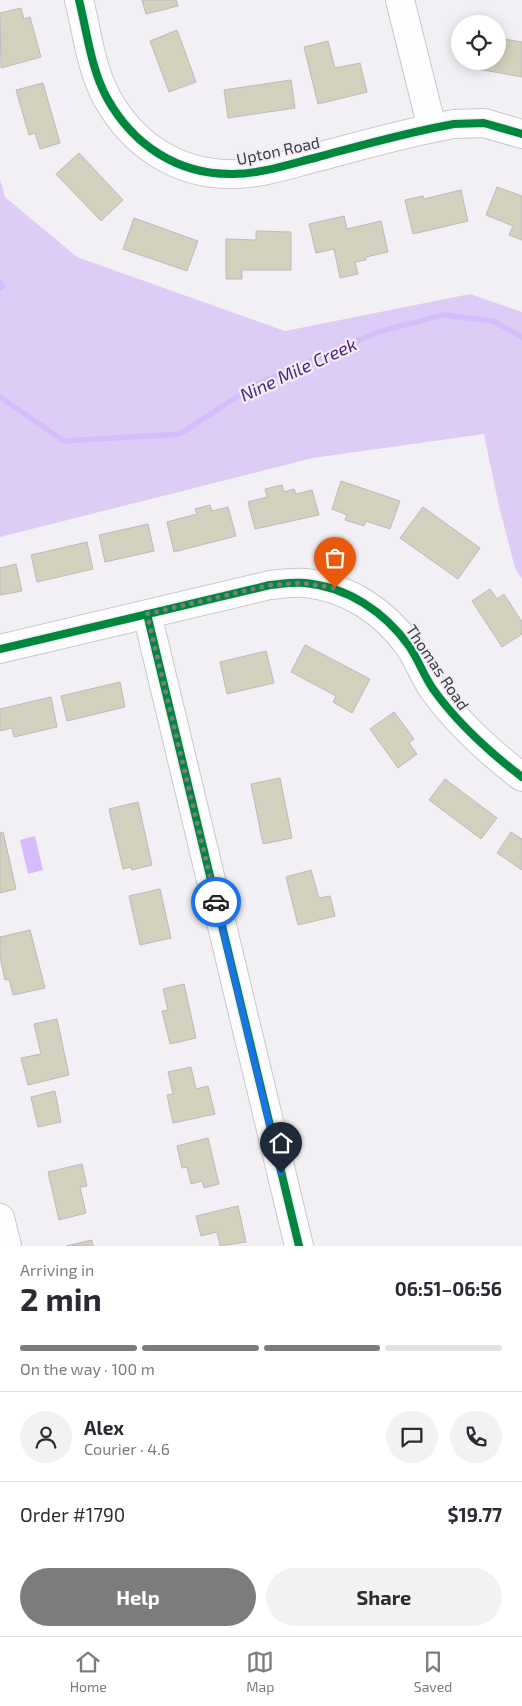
<!DOCTYPE html>
<meta charset="utf-8">
<style>
body{margin:0;font-family:"Exo 2",sans-serif;background:#f2f2f3;color:#2b2b33;height:100vh;display:flex;flex-direction:column;font-size:19px;white-space:nowrap}
*{box-sizing:border-box;margin:0}
p{font-size:16px;color:#7c7c81}
.icon{flex:none;width:28px;height:28px;fill:none;stroke:currentColor;stroke-width:2;stroke-linecap:round;stroke-linejoin:round}
.map{position:relative;height:1246px;overflow:hidden}
.side{display:flex;flex-direction:column;background:#fff;flex:1}
.side>*{flex:none}
.controls{position:absolute;left:451px;top:15px;display:grid;gap:10px}
.controls a{display:grid;place-items:center;width:55px;height:55px;border-radius:50%;background:#fff;box-shadow:0 2px 12px #0003;font-size:25px}
.pin{position:absolute;display:grid;place-items:center;width:42px;height:42px;color:#fff;margin:-51px -21px;border-radius:50% 50% 50% 0;rotate:-45deg;box-shadow:0 0 5px #0007}
.pin .icon{rotate:45deg}
.courier{position:absolute;display:grid;place-items:center;width:50px;height:50px;margin:-25px;border:4px solid #1a73e8;border-radius:50%;background:#fff;color:#222;box-shadow:0 1px 6px #0007}
.headline em{font-style:normal;font-weight:700}
.headline div{display:flex;flex-direction:column-reverse}
.headline{display:flex;align-items:center;justify-content:space-between;height:85px;padding:0 20px}
h1{font-size:32px;font-weight:700;line-height:38px}
.bar{display:grid;grid-template-columns:repeat(4,1fr);gap:8px 5px;align-content:center;height:60px;padding:0 20px}
.bar i{height:6px;border-radius:4px;background:#e1e1e2}
.bar .selected{background:#7c7b7e}
.bar p{grid-column:span 4}
.line{display:flex;align-items:center;gap:12px;padding:0 20px;border-top:1px solid #e1e1e2}
.line div{flex:1}
.round{display:grid;place-items:center;flex:none;width:52px;height:52px;border-radius:26px;background:#f2f2f3}
.button{display:flex;gap:10px;margin-top:auto;padding:10px 20px}
.button a{flex:1;height:58px;border-radius:30px;background:#7c7b7e;color:#fff;font-size:20px;font-weight:700;line-height:58px;text-align:center}
.button a+a{background:#f2f2f3;color:#2b2b33}
.dock{display:flex;justify-content:space-around;align-items:center;height:70px;border-top:1px solid #e1e1e2;background:#fff;font-size:14px;color:#7c7c81}
.dock a{display:grid;justify-items:center;gap:2px}
.dock .selected{color:#7c7b7e}
.map>svg:first-child{display:block}
.forest{fill:#ddcdf6}
.water{fill:#d5bdfb}
.lines{fill:none;stroke-linecap:round;stroke-linejoin:round}
.stream{stroke:#d5bdfb;stroke-width:5.5}
.building{fill:#d3d0be;stroke:#bbbaba}
.minor-casing{stroke:#c9c7ca;stroke-width:30}
.minor{stroke:#fdfdfd;stroke-width:28}
.cycleway-casing{stroke:#f1eff5;stroke-width:11}
.cycleway{stroke:#00873e;stroke-width:8}
.done{stroke:#7c7b7e;stroke-width:5;stroke-dasharray:0 9}
.route{stroke:#1a73e8;stroke-width:6}
.labels{text-anchor:middle;dominant-baseline:central;stroke-width:4.5;stroke-linejoin:round;paint-order:stroke}
.street-label{font-size:16px;fill:#3d3c3f;stroke:#f1eff5}
.water-label{font-size:18px;font-style:italic;fill:#501f82;stroke:#f1eff5}
</style>
<div class="map">
<svg width="522" height="1246" viewBox="0 0 522 1246">
<rect width="100%" height="100%" fill="#f2f0f4"/>
<path class="forest" d="M0,179L5,197L77,257L285,331L470,294L522,312V579L515,568L498,502L484,434L313,458L0,537Z"/>
<path class="water" d="M35,836L43,870L28,874L20,840Z"/>
<g class="lines">
<path class="stream" d="M0,282L2,286L0,288
M0,397L64,441L180,434L255,385L378,332L443,315L493,321L522,337"/>
</g>
<path class="building" d="M142,0H176L178,6L146,14Z
M21,8L24,19L30,17L41,57L1,68L0,13Z
M177,30L196,82L169,92L150,41Z
M498,38L522,42V77L478,69L479,61H498Z
M328,41L335,68L360,63L367,92L318,104L304,47Z
M291,80L295,108L228,118L224,90Z
M43,83L60,143L40,149L35,133L29,135L16,90Z
M79,153L123,200L101,221L56,174Z
M497,187L522,196V240L509,235L513,226L486,215Z
M461,190L468,221L413,234L405,200L423,196L424,199Z
M344,216L347,229L381,221L388,252L366,257V260L355,262L358,274L340,278L334,249L316,253L309,224Z
M134,218L198,241L187,271L123,249Z
M256,231L291,232V270H242V279H226V239L256,240Z
M341,481L400,501L390,529L366,521L364,526L345,520L347,515L332,509Z
M282,485L284,492L294,489L296,494L312,490L319,515L255,529L248,502L267,497L265,489Z
M210,505L212,511L228,507L236,536L174,552L167,522L197,514L195,509Z
M423,507L480,548L458,579L400,538Z
M148,524L154,551L105,562L99,535Z
M87,542L93,569L37,582L31,555Z
M16,564L22,591L0,595V568Z
M490,589L497,599L504,594L522,622V634L502,647L472,601Z
M305,645L370,679L352,713L333,702L336,696L291,672Z
M266,651L274,683L227,694L220,662Z
M120,682L125,707L67,721L61,696Z
M51,697L57,727L14,737L12,728L0,731V709Z
M394,712L414,739L409,743L417,754L398,768L370,729Z
M280,778L292,838L263,844L251,784Z
M445,779L497,818L481,839L429,800Z
M138,802L152,865L132,870L131,867L123,869L109,809Z
M3,832L16,889L0,893V833Z
M511,832L522,839V870L497,853Z
M311,870L319,898L330,896L335,916L298,925L286,877Z
M160,889L171,938L140,945L129,896Z
M30,930L45,988L13,995L9,979L5,980L0,957V937Z
M184,984L196,1038L170,1044L162,1011L168,1010L163,989Z
M57,1019L69,1075L28,1085L21,1058L41,1054L34,1024Z
M191,1067L196,1089L208,1086L215,1114L173,1123L167,1095L173,1094L168,1072Z
M55,1091L61,1122L38,1127L31,1097Z
M208,1138L219,1184L204,1188L202,1181L191,1184L187,1167L182,1168L177,1146Z
M82,1164L87,1186L80,1187L86,1213L59,1220L48,1172Z
M238,1206L246,1242L220,1246L217,1232L201,1236L196,1216Z
M92,1240L93,1246H66Z"/>
<g class="lines">
<defs>
<path id="minor" d="M79,0C87,32 91,69 107,98C133,145 178,175 233,174C261,174 290,164 318,157C363,145 408,132 454,124L484,123L522,134
M400,0L432,128
M147,614L299,1246
M0,649L270,585C281,584 294,582 305,583C347,587 384,611 409,646C418,659 424,676 433,689C458,724 488,751 522,777
M0,1218L7,1246"/>
</defs>
<use href="#minor" class="minor-casing"/>
<use href="#minor" class="minor"/>
<defs>
<path id="cycleway" d="M79,0C87,32 91,69 107,98C133,145 178,175 233,174C261,174 290,164 318,157C363,145 408,132 454,124L484,123L522,134
M147,614L299,1246
M0,649L270,585C281,584 294,582 305,583C347,587 384,611 409,646C418,659 424,676 433,689C458,724 488,751 522,777"/>
</defs>
<use href="#cycleway" class="cycleway-casing"/>
<use href="#cycleway" class="cycleway"/>
</g>
<g class="lines">
<path class="done" d="M216,902L147,614L270,585L303,583L335,588"/>
<path class="route" d="M216,902L281,1173"/>
</g>
<g class="labels">
<g class="street-label">
<text transform="translate(278 150) rotate(-12)">Upton Road</text>
<text transform="translate(438 667) rotate(56)">Thomas Road</text>
</g>
<g class="water-label">
<text transform="translate(298 369) rotate(-25)">Nine Mile Creek</text>
</g>
</g>
</svg>
<div class="controls">
<a><svg class="icon" aria-label="locate" viewBox="0 0 24 24"><circle cx="12" cy="12" r="6"/><path d="M12 2v4M12 18v4M2 12h4M18 12h4"/></svg></a>
</div>
<div class="pin" style="left:335px;top:588px;background:#ea580c"><svg class="icon" aria-label="bag" viewBox="0 0 24 24"><path d="M5 8h14l-1 12H6zM9 8a3 3 0 0 1 6 0"/></svg></div>
<div class="pin" style="left:281px;top:1173px;background:#1f2937"><svg class="icon" aria-label="home" viewBox="0 0 24 24"><path d="M3 11l9-7 9 7M6 9v11h12V9"/></svg></div>
<div class="courier" style="left:216px;top:902px"><svg class="icon" aria-label="car" viewBox="0 0 24 24"><path d="M5 17H2v-5l4-1 3-4h7l3 4 3 1v5h-3M9 17h6M6 11h13"/><circle cx="7" cy="17" r="2"/><circle cx="17" cy="17" r="2"/></svg></div>
</div>
<section class="side">
<div class="headline"><div><h1>2 min</h1><p>Arriving in</p></div><em>06:51–06:56</em></div>
<div class="bar"><i class="selected"></i><i class="selected"></i><i class="selected"></i><i></i><p>On the way · 100 m</p></div>
<div class="line" style="height:90px"><a class="round"><svg class="icon" aria-label="person" viewBox="0 0 24 24"><circle cx="12" cy="8" r="4"/><path d="M4 21q1-7 8-7t8 7"/></svg></a><div><b>Alex</b><p>Courier · 4.6</p></div><a class="round"><svg class="icon" aria-label="chat" viewBox="0 0 24 24"><path d="M4 5h16v11H9l-5 4z"/></svg></a><a class="round"><svg class="icon" aria-label="phone" viewBox="0 0 24 24"><path d="M5 4h4l2 5-3 2q2 4 5 5l2-3 5 2v4C11 20 4 13 5 4z"/></svg></a></div>
<div class="line" style="height:65px"><div>Order #1790</div><b>$19.77</b></div>
<div class="button"><a>Help</a><a>Share</a></div>
</section>
<nav class="dock">
<a class="selected"><svg class="icon" aria-label="home" viewBox="0 0 24 24"><path d="M3 11l9-7 9 7M6 9v11h12V9"/></svg>Home</a>
<a><svg class="icon" aria-label="map" viewBox="0 0 24 24"><path d="M3 6l6-2 6 2 6-2v14l-6 2-6-2-6 2zM9 4v14M15 6v14"/></svg>Map</a>
<a><svg class="icon" aria-label="saved" viewBox="0 0 24 24"><path d="M7 4h10v16l-5-4-5 4z"/></svg>Saved</a>
</nav>
